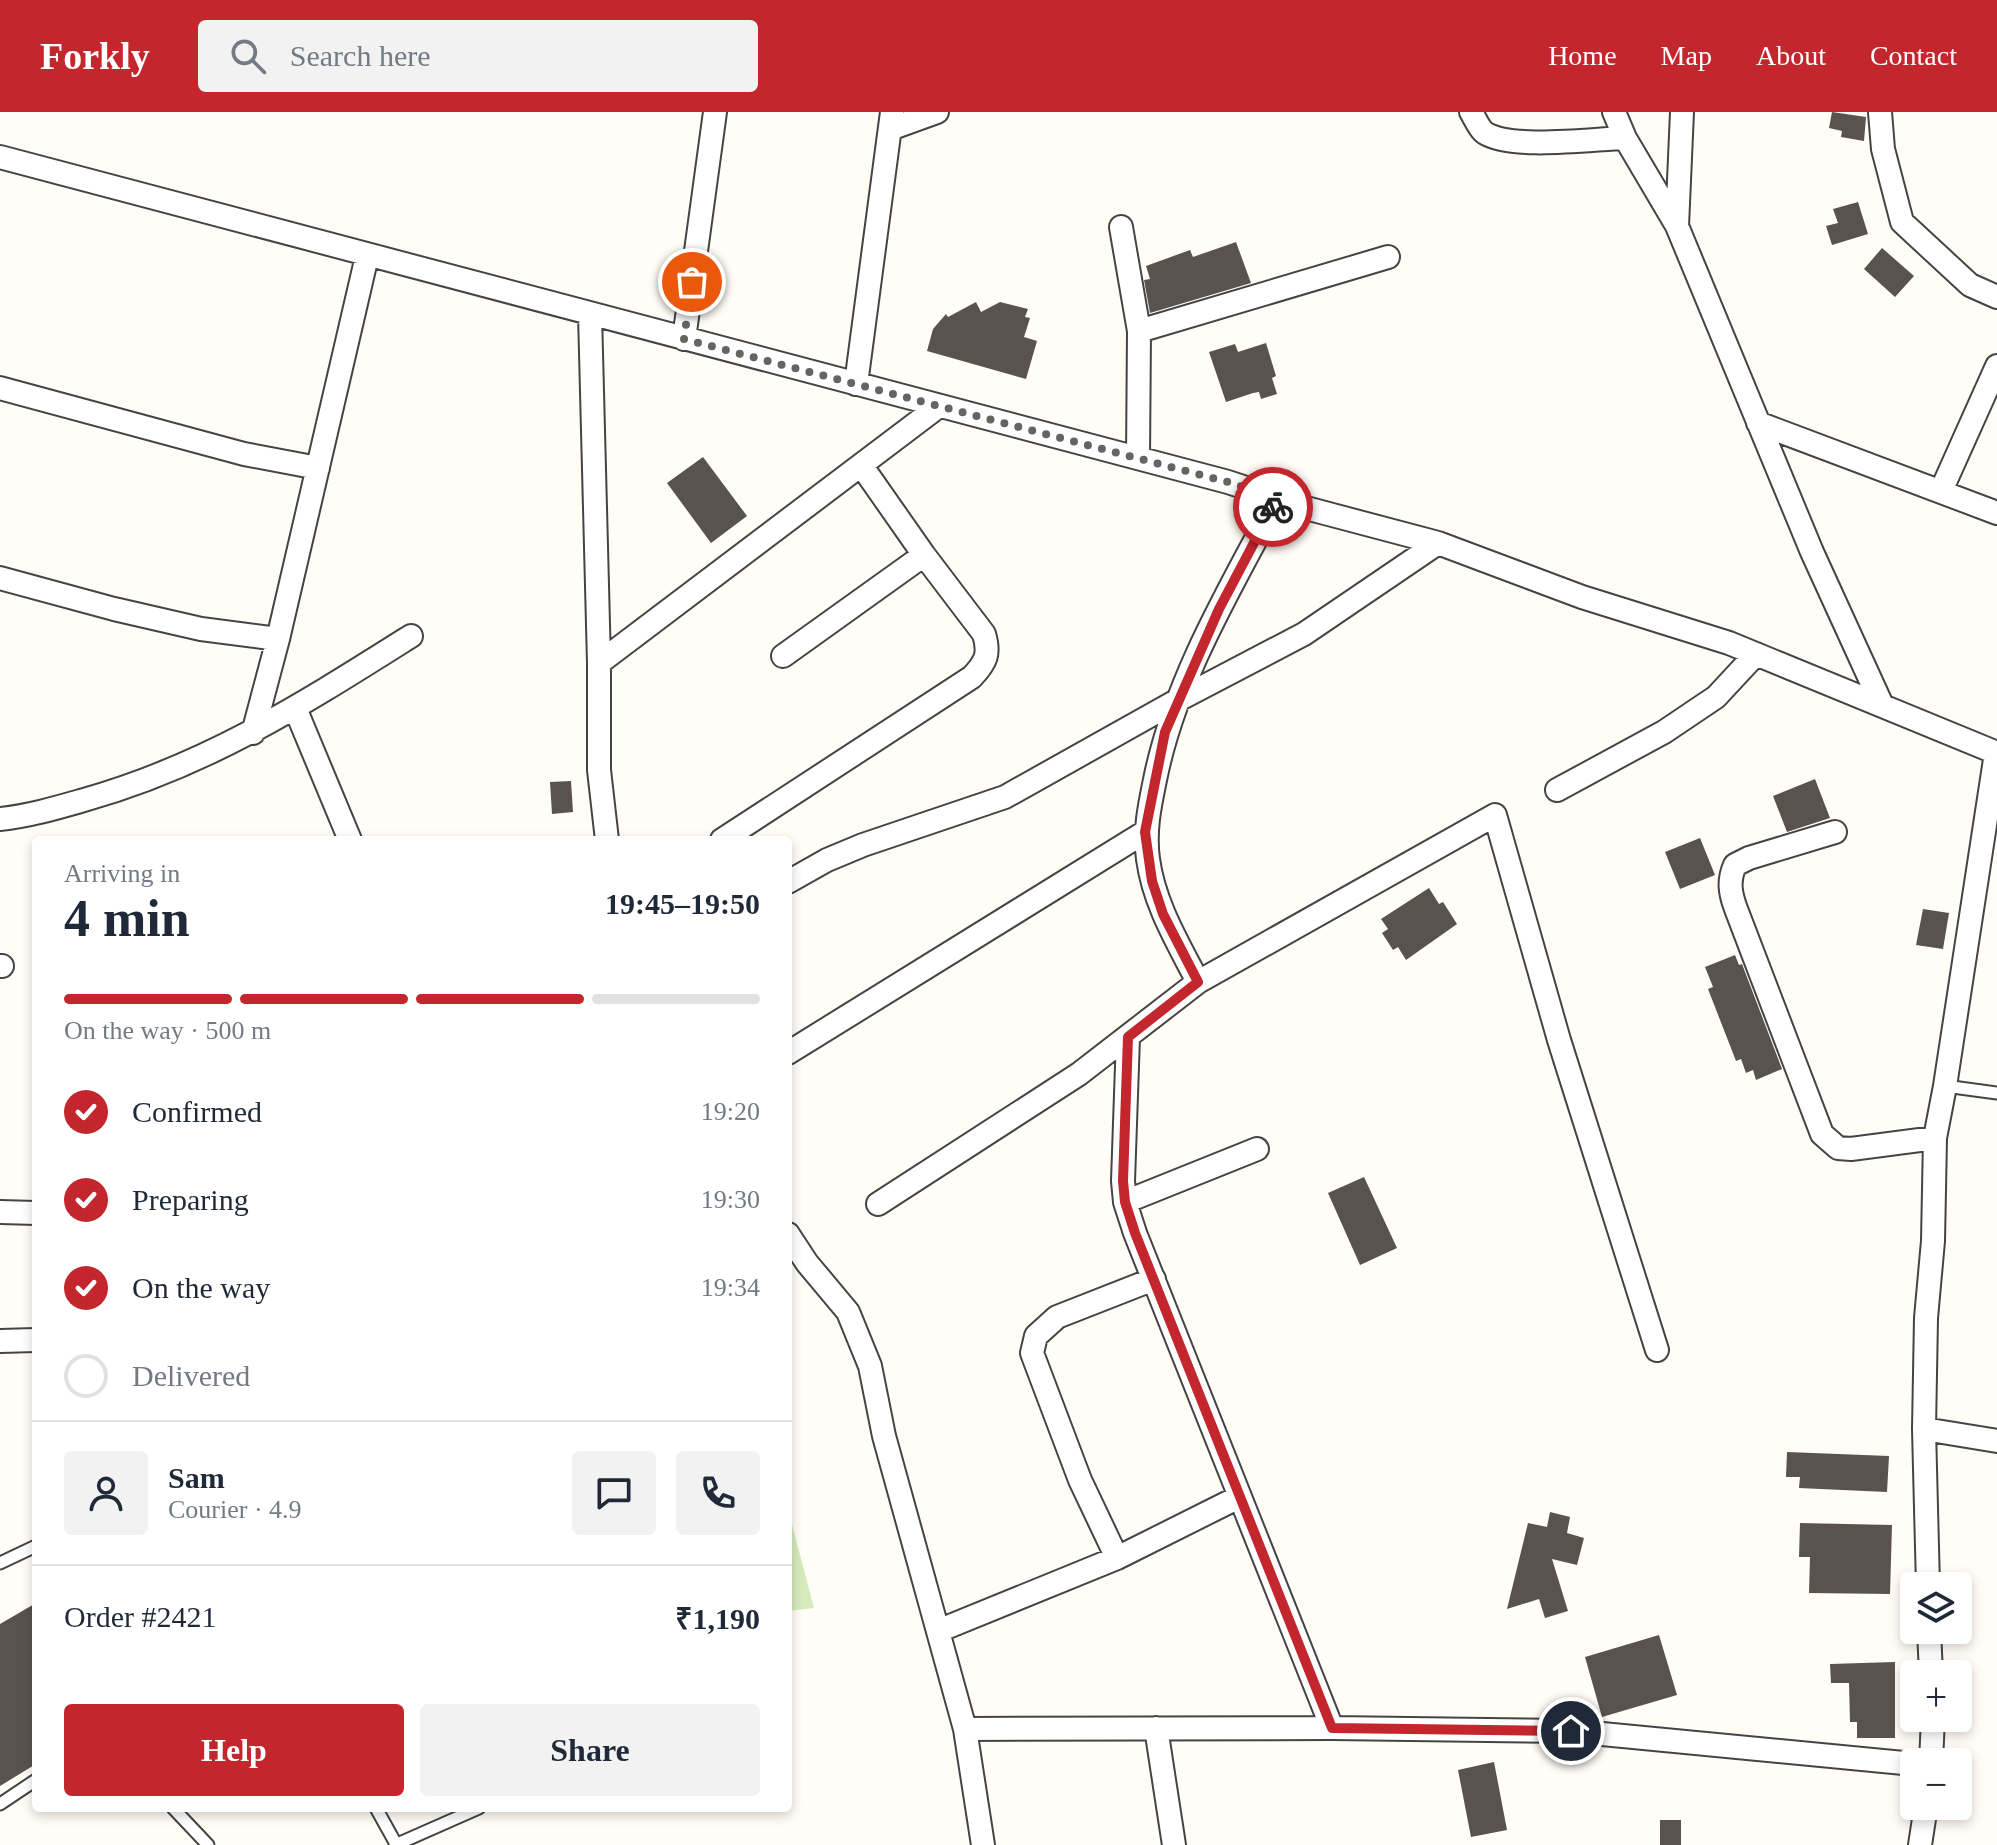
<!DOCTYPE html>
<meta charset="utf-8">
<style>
body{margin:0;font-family:Georgia,serif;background:#f2f2f3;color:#1f2937;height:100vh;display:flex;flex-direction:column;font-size:30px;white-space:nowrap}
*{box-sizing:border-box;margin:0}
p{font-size:26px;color:#747a83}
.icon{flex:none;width:44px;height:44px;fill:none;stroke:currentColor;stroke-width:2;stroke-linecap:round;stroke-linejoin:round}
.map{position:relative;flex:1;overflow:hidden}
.sheet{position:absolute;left:32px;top:724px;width:760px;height:976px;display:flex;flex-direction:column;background:#fff;border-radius:8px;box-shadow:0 4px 12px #0003}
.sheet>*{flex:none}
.tools{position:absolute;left:1900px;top:1460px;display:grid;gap:16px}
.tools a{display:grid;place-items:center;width:72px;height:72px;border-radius:8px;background:#fff;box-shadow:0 4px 12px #0003;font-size:40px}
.pin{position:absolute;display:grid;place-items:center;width:68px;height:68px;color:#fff;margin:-34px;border:4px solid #fff;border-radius:50%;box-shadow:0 2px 8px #0007}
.courier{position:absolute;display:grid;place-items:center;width:80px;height:80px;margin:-40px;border:6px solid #c4262e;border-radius:50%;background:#fff;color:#222;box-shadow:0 2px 10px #0007}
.head em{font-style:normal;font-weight:600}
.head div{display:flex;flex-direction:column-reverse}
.head{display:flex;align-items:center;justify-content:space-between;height:136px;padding:0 32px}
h1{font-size:52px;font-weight:600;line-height:60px}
.bar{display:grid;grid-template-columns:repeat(4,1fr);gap:12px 8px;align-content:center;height:96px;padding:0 32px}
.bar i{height:10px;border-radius:6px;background:#e0e1e3}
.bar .selected{background:#c4262e}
.bar p{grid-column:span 4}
.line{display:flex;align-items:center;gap:20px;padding:0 32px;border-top:2px solid #e0e1e3}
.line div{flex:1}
.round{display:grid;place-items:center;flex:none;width:84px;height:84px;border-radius:8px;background:#f2f2f3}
ol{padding:0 32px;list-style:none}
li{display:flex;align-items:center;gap:24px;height:88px}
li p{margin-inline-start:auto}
li .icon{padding:8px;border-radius:50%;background:#c4262e;color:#fff;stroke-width:4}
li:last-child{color:#747a83}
li i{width:44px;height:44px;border:4px solid #e0e1e3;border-radius:50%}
.primary-button{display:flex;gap:16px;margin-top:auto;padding:16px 32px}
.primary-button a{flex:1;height:92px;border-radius:8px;background:#c4262e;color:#fff;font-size:32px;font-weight:600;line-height:92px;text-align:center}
.primary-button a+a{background:#f2f2f3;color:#1f2937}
header{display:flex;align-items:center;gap:48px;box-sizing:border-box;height:112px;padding:0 40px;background:#c4262e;color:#fff}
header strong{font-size:38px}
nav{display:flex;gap:44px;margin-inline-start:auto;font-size:28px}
.search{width:560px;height:72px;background:#f2f2f3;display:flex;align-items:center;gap:20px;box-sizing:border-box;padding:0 28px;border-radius:8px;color:#747a83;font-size:30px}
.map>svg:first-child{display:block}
.green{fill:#d5ebbd}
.building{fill:#5a524d}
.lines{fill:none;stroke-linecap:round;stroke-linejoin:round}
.service-casing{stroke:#444;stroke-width:15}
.minor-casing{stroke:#444;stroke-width:26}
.service{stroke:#fff;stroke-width:11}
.minor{stroke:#fff;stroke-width:22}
.done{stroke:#646461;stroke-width:8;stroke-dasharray:0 14.4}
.route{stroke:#c4262e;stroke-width:10}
</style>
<header>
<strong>Forkly</strong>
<div class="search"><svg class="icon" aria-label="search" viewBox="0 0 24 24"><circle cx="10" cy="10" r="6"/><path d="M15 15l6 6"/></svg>Search here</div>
<nav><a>Home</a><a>Map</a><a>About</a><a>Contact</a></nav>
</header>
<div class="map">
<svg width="1997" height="1733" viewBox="0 0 1997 1733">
<rect width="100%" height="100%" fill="#fffdf5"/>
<path class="green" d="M788,1397L814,1496L788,1499Z"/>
<path class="building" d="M1832,0L1866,5L1864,29L1841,25L1842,19L1829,16Z
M1858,90L1868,122L1832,133L1826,114L1838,111L1833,97Z
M1236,130L1251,171L1150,201L1144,168L1150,167L1146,154L1190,138L1193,145Z
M1882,136L1914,164L1895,185L1864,157Z
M976,190L981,200L1000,190L1028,197L1025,205L1030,206L1024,225L1037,229L1026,267L927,239L933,217L946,202L948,205Z
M1266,231L1276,264L1272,266L1277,282L1261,287L1259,280L1253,281L1226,290L1209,240L1235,232L1238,240Z
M703,345L747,404L711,431L667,371Z
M1815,667L1830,706L1787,720L1773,684Z
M571,669L573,700L552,702L550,670Z
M1700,726L1715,763L1680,777L1665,740Z
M1429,776L1439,792L1443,790L1457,812L1406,848L1398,835L1393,838L1382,821L1388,817L1381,807Z
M1923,797L1949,801L1943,837L1916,833Z
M1735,843L1739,853L1742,852L1782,957L1756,968L1753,958L1746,961L1741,947L1736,949L1708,877L1713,875L1705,855Z
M1364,1065L1397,1136L1360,1153L1328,1081Z
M1787,1340L1889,1344L1887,1380L1799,1376L1800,1365H1786Z
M1550,1400L1570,1405L1567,1421L1584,1426L1577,1453L1552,1447L1568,1499L1545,1506L1539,1487L1507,1497L1528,1411L1547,1415Z
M1800,1411L1892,1413L1890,1482L1809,1481L1810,1445H1799Z
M36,1491V1652L0,1674V1512Z
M1659,1523L1677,1583L1602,1605L1585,1545Z
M1895,1550V1626H1857V1610H1850L1849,1571H1831L1830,1552Z
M1494,1650L1507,1718L1471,1725L1458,1658Z
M1660,1708H1681V1733H1660Z"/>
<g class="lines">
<defs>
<path id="service" d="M1945,974L1997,981
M0,1451L36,1434
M0,1692L36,1668
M173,1696L208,1733
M376,1696L396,1732
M395,1733L479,1696"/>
<path id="minor" d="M1471,0C1475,6 1479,17 1485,21C1512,38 1592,27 1625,26
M1614,0L1625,26L1677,114L1812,440L1881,591
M1880,0L1883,37L1902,110L1970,173L1997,185
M890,17L937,0
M0,45L1228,370L1306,396L1438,431L1582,485L1729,531L1997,641
M1677,114L1682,0
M1121,115L1139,219L1138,346
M590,202L599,551
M1139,219L1388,145
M684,227L715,0
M856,272L892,0
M0,276L244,342L318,356
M1758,311L1997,401
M1941,379L1997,254
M0,466L114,497L201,517L278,527
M783,544L924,443
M295,596L350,728
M253,621L278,527L367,144
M1557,678L1664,620L1716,585L1756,542
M0,707C29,704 56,696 84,688C208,653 303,592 411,524
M1835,720L1749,746L1735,753C1728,769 1730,781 1736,797L1822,1022L1838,1036L1851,1037L1935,1026
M607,728L599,658V551L939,294
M722,728L972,565C986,550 990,542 984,522L924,443L861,353
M788,770L827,748L863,733L1005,685L1178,588L1304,522L1438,431
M0,854H2
M1198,870C1178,831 1154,792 1148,747C1144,718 1150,692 1156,663C1177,564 1231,475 1278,386
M1128,925L1123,1069L1125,1090L1135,1121L1332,1616
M788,941L1145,720
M1125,1090L1257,1037
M878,1092L1079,962L1198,870L1495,703L1559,928L1657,1238
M0,1100L36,1101
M788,1122L807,1151L848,1200L870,1254L884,1324L965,1617L983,1733
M0,1229L36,1228
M1924,1317L1997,1329
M1117,1446L1080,1368L1032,1241L1036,1224L1057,1205L1154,1167
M1928,1474L1924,1317L1926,1206L1933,1129L1935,1026L1945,974L1996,641
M1929,1518L1931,1562
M938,1519L1117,1446L1239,1385
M1156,1616L1174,1733
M965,1617L1332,1616L1571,1619L1914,1652
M1931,1650L1933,1606
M1920,1733L1926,1694"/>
</defs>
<use href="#service" class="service-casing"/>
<use href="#minor" class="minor-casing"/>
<use href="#service" class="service"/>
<use href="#minor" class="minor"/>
</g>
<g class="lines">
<path class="done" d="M692,170L684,227L1228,370L1278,386L1273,395"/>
<path class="route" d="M1273,395L1219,497L1165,620L1145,720L1152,769L1163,802L1198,870L1128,925L1123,1069L1125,1090L1135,1121L1332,1616L1571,1619"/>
</g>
</svg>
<div class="tools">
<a><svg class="icon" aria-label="layers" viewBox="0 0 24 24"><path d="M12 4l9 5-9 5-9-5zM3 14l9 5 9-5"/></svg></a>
<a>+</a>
<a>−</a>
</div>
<div class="pin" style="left:692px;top:170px;background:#ea580c"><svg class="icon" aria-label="bag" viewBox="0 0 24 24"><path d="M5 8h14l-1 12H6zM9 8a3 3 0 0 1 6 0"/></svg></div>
<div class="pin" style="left:1571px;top:1619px;background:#1f2937"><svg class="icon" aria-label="home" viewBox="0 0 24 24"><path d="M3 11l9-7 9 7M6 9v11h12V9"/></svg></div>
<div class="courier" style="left:1273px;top:395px"><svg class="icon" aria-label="bike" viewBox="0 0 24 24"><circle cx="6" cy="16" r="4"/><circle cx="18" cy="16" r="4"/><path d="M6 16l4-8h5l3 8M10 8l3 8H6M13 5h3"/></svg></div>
<section class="sheet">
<div class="head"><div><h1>4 min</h1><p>Arriving in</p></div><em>19:45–19:50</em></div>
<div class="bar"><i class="selected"></i><i class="selected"></i><i class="selected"></i><i></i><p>On the way · 500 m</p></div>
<ol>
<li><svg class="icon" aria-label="check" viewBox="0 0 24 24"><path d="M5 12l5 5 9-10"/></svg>Confirmed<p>19:20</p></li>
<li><svg class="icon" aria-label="check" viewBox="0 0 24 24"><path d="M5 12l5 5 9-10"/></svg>Preparing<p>19:30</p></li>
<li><svg class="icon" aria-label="check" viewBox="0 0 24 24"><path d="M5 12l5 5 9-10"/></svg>On the way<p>19:34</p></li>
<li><i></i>Delivered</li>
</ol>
<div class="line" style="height:144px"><a class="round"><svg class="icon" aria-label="person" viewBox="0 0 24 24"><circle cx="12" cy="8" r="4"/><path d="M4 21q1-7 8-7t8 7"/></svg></a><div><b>Sam</b><p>Courier · 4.9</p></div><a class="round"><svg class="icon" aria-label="chat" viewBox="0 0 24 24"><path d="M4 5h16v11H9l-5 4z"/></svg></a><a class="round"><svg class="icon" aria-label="phone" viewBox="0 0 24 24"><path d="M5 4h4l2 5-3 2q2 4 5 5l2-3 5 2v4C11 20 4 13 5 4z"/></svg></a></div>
<div class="line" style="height:104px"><div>Order #2421</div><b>₹1,190</b></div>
<div class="primary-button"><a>Help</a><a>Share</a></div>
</section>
</div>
